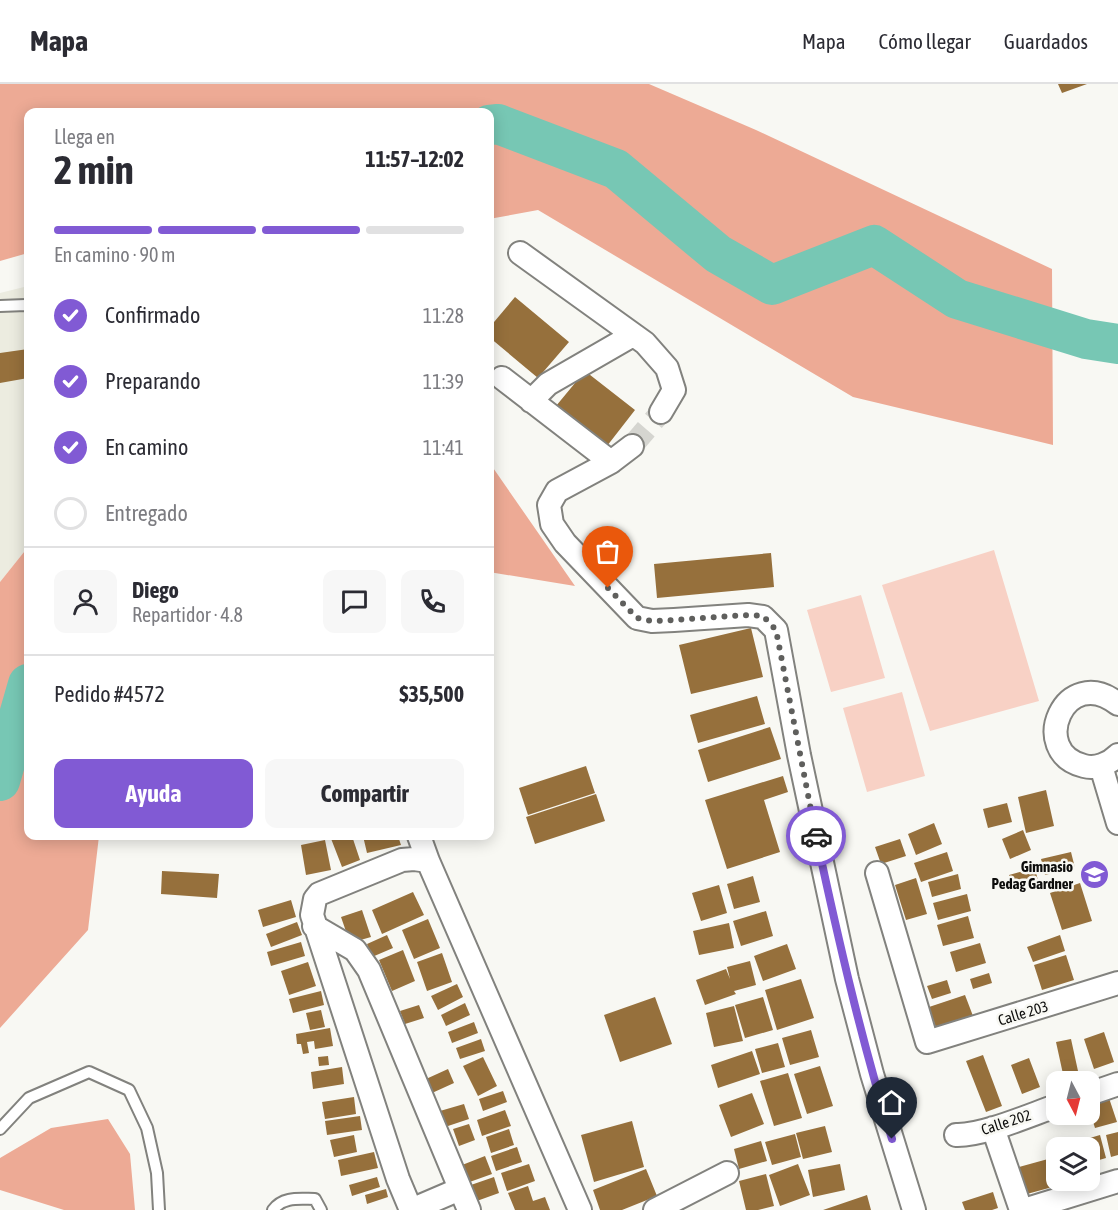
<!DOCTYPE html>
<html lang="es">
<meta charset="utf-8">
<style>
body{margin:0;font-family:"Asap Condensed",sans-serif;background:#f7f7f7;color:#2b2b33;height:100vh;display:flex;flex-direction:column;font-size:22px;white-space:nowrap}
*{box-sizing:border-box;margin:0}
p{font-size:20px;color:#7c7c81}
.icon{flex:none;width:33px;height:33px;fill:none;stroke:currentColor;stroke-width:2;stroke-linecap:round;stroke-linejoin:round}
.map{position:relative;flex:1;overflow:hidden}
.side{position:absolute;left:24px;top:24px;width:470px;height:732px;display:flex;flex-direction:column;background:#fff;border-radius:12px;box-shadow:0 3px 15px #0003}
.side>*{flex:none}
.needle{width:39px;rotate:173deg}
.buttons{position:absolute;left:1046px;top:987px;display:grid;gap:12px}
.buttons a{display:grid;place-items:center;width:54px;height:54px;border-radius:12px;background:#fff;box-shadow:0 3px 15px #0003;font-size:30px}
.pin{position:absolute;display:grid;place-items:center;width:51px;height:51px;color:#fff;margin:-62px -26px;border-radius:50% 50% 50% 0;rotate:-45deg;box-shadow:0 0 6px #0007}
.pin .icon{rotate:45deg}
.courier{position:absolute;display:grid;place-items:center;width:60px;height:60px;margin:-30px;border:4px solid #815ad4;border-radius:50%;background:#fff;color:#222;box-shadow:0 2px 8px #0007}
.summary em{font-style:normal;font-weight:700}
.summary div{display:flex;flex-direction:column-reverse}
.summary{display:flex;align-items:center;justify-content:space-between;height:102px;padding:0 30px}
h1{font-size:39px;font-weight:700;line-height:45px}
.bar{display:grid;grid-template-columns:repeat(4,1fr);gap:9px 6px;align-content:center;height:72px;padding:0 30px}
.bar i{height:8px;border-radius:4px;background:#e1e1e2}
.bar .selected{background:#815ad4}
.bar p{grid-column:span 4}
.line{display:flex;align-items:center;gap:15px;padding:0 30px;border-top:2px solid #e1e1e2}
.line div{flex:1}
.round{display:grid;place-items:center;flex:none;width:63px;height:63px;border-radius:12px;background:#f7f7f7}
ol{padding:0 30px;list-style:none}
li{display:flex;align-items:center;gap:18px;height:66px}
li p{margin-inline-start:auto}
li .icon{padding:6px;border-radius:50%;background:#815ad4;color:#fff;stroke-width:4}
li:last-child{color:#7c7c81}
li i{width:33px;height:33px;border:3px solid #e1e1e2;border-radius:50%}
.button{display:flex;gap:12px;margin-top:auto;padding:12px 30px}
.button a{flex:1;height:69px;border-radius:12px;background:#815ad4;color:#fff;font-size:24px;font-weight:700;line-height:69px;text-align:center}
.button a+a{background:#f7f7f7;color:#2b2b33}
header{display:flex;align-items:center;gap:36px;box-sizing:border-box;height:84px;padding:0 30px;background:#fff;border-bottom:2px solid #e1e1e2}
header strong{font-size:28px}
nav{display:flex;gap:33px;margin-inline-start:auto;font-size:21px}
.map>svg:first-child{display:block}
.built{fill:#ecece0}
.green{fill:#f8d1c5}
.forest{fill:#edaa95}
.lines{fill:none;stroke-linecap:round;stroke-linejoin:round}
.river{stroke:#77c7b4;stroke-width:40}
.building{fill:#96703c}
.minor-tunnel{stroke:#d5d5d0;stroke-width:22;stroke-dasharray:22 11;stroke-linecap:butt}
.service-casing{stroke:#82827e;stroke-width:14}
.minor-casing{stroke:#82827e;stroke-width:26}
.service{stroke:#fff;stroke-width:10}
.minor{stroke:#fff;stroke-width:22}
.done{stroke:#5f5f5d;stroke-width:6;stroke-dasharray:0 10.8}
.route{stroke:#815ad4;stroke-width:8}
.labels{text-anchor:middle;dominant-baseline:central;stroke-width:5;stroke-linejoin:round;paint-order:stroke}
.poi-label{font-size:15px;font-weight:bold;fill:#0d0d0c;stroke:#f8f8f3;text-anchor:end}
.street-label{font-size:15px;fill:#0d0d0c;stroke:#f8f8f3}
</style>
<header>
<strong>Mapa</strong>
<nav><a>Mapa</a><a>Cómo llegar</a><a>Guardados</a></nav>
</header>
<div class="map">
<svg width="1118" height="1126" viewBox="0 0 1118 1126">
<rect width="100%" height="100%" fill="#f8f8f3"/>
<path class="built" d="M28,202V463L0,498V209Z"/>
<path class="green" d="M994,466L1039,617L930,647L882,501Z
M861,511L885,594L831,608L807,526Z
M902,608L925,692L867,708L843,624Z"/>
<path class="forest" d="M0,0H649L756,46L1052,185L1053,361L853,313L538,126L489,135V28H28V169L0,177Z
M489,378L575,502L489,488Z
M28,463V752H99L88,846L0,944V498Z
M108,1035L130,1070L135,1126H64L0,1106V1074L51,1044Z"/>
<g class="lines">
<path class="river" d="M489,41L498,40L616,85L718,170L772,201L874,161L957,215L1086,255L1118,260
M0,697L28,600"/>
</g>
<path class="building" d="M1058,0H1087L1062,9Z
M515,213L569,258L538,294L489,253V244Z
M28,265V294L0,299V269Z
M585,287L635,326L607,362L556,322Z
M771,469L774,503L657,514L654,480Z
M751,544L763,593L691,610L679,561Z
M757,612L765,640L698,659L690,631Z
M770,643L781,675L708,698L698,666Z
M586,682L595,709L528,731L519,704Z
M783,692L788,708L764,716L780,768L727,785L705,716Z
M1046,706L1054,742L1026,749L1018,713Z
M596,710L605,737L535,760L526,733Z
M1007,719L1012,738L988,744L983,725Z
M934,739L942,760L916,771L908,750Z
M1023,746L1031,766L1010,775L1002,755Z
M330,752H352L360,776L342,783Z
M363,752H398L401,761L367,769Z
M900,755L906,772L881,780L875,763Z
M325,756L331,786L306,791L301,761Z
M947,768L953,787L921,798L914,779Z
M1071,768L1075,784L1045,791L1041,775Z
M1035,784L1039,801L1013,807L1009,791Z
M162,787L219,790L217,814L161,810Z
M958,790L961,805L932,813L928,798Z
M753,792L760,818L734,825L727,800Z
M916,794L927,830L906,836L895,801Z
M1080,799L1092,837L1062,846L1050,809Z
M719,801L727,829L701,837L692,809Z
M413,808L424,831L382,850L372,826Z
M967,810L971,827L938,836L933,819Z
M291,816L296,833L263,843L258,826Z
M362,826L371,853L350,859L341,833Z
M766,827L773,852L741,862L733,837Z
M968,832L974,854L943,862L937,841Z
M428,835L440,864L414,875L402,846Z
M297,838L302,851L271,863L266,850Z
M729,839L734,864L699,871L693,847Z
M387,851L393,864L372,873L367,860Z
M1060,851L1065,867L1033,878L1027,863Z
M301,858L305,872L271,882L267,868Z
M980,859L986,879L956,888L950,868Z
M787,860L796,885L763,897L754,872Z
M403,866L415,897L392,907L379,876Z
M442,869L452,898L427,907L417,878Z
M1066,871L1074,896L1042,906L1034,881Z
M750,877L756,901L734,907L736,910L705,921L696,896L726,885L730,895L727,883Z
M308,878L316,902L289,911L281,887Z
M989,889L992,899L973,905L970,895Z
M801,895L814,934L777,946L765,906Z
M947,896L951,909L932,915L927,902Z
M457,900L463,913L438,926L431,912Z
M321,907L324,921L293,929L289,915Z
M965,911L973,932L936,944L929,923Z
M655,913L672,960L620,978L604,931Z
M763,913L773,946L745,954L735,921Z
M465,919L470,931L446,942L441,931Z
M419,921L424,934L405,940L400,927Z
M734,922L743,957L714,963L706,929Z
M321,926L325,943L310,946L306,929Z
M474,938L478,949L452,959L448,948Z
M330,944L333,962L315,965L314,957L307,958L309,969L303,970L301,960H297L296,950Z
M811,946L819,973L790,981L782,954Z
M1104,948L1114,978L1094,985L1084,955Z
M481,955L485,967L460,975L456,964Z
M1071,955L1078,987L1063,990L1056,958Z
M778,959L785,983L762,989L755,965Z
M752,967L760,990L718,1004L711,981Z
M983,971L1002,1022L986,1028L966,977Z
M328,972L329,981L319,982L318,973Z
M483,973L497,1002L478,1012L463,982Z
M1029,974L1040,1003L1022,1010L1011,981Z
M820,982L833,1022L807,1030L794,990Z
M342,983L344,1000L313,1005L311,988Z
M448,985L454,999L432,1009L426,995Z
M788,989L802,1034L774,1042L760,997Z
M503,1007L507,1018L483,1027L479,1015Z
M752,1009L764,1040L731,1053L719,1021Z
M1108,1011L1117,1038L1095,1044L1089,1025V1016Z
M354,1013L356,1030L325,1035L322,1018Z
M464,1020L469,1035L445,1043L440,1027Z
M505,1026L511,1042L482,1052L477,1036Z
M360,1032L362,1046L327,1051L325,1037Z
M632,1037L644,1083L594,1098L581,1051Z
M469,1040L475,1056L459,1062L453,1045Z
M825,1042L832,1068L803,1075L796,1049Z
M509,1045L514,1061L491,1069L486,1053Z
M1118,1048V1071L1111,1073L1106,1051Z
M795,1050L801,1073L772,1081L765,1058Z
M354,1051L357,1068L334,1073L330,1056Z
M1100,1051L1106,1074L1089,1079V1064H1085L1083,1056Z
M761,1057L767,1077L739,1085L734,1065Z
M517,1063L522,1078L496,1087L491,1072Z
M374,1068L378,1084L341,1092L338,1076Z
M485,1072L492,1090L464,1100L457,1083Z
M1048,1075L1056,1102L1027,1110L1019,1083Z
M529,1080L535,1097L507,1107L501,1089Z
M798,1080L810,1111L780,1122L769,1091Z
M840,1080L845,1106L813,1113L808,1086Z
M646,1085L657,1112L622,1126H600L593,1106Z
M766,1090L774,1122L758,1126H746L739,1097Z
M377,1093L380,1103L352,1112L349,1101Z
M494,1093L499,1109L474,1118L468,1102Z
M528,1102L533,1117L545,1113L550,1126H515L508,1109Z
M386,1105L388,1113L367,1120L365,1111Z
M993,1108L998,1124L992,1126H965L962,1118Z
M867,1111L871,1126H823Z"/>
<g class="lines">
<path class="minor-tunnel" d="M632,362L661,328"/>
<defs>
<path id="service" d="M0,222L26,221L28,222
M0,1045L29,1014L89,988L129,1006L147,1044L157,1089L159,1126
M273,1126C283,1112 300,1115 315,1115L321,1126"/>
<path id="minor" d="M520,169L645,259L667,284L674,306L661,328
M502,294L611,378
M531,317L548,300L633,251
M632,362L611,378L557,407L549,421L552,440L565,459L637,534L652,537L674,536L748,531L763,533L776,546L799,671L847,895L872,990L914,1126
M1118,620C1065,578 1027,668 1084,682C1096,685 1109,680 1118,671
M1101,682L1118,739
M419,752L428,777L580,1126
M877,789L927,958L1118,899
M314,842L355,866L369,886L469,1126
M1089,1010L1118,1000
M993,1044L1021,1126
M956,1051C982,1052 1030,1031 1056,1022
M411,1126L398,1095L312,831L315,815L319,810L402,776L414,775L428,777
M411,1126L460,1105
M655,1126L727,1089
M1024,1126L1118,1097"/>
</defs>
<use href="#service" class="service-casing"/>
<use href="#minor" class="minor-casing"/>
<use href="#service" class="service"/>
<use href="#minor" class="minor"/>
</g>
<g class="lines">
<path class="done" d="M608,504L637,534L652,537L674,536L748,531L763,532L776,546L816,752"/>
<path class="route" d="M816,752C838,854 861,955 892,1055"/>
</g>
<defs>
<symbol id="school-disc" viewBox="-11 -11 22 22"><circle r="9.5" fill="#815ad4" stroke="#f8f8f3"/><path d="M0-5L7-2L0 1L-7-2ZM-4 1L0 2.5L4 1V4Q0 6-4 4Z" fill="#fff"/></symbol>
</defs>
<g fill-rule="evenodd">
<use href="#school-disc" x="1078" y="774" width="33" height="33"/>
</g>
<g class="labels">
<g class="poi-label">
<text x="1073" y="782">Gimnasio<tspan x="1073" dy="17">Pedag Gardner</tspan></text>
</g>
<g class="street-label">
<text transform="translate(1023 929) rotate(-17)">Calle 203</text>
<text transform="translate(1006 1038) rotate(-18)">Calle 202</text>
</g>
</g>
</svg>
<div class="buttons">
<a><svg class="needle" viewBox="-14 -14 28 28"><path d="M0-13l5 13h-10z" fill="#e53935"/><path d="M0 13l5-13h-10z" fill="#7c7c81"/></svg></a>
<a><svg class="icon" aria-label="layers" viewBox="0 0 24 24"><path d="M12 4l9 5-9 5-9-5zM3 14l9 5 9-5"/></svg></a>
</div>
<div class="pin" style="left:608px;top:504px;background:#ea580c"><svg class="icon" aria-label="bag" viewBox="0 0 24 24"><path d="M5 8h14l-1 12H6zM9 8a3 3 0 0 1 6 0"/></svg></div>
<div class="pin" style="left:892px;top:1055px;background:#1f2937"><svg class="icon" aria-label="home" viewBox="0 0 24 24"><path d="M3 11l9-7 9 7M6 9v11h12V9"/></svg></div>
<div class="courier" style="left:816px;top:752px"><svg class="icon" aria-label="car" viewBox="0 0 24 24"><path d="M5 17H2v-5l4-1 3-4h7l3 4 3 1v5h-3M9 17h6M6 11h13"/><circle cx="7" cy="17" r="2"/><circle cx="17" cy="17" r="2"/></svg></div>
<section class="side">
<div class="summary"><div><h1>2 min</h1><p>Llega en</p></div><em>11:57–12:02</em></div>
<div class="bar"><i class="selected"></i><i class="selected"></i><i class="selected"></i><i></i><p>En camino · 90 m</p></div>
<ol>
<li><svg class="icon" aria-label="check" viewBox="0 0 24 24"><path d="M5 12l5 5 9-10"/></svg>Confirmado<p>11:28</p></li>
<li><svg class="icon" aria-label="check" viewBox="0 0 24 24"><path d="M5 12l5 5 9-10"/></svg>Preparando<p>11:39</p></li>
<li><svg class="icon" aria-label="check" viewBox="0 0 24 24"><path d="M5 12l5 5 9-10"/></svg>En camino<p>11:41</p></li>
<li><i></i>Entregado</li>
</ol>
<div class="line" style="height:108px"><a class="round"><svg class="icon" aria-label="person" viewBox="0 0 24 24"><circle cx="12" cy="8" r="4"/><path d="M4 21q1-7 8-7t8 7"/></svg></a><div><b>Diego</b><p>Repartidor · 4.8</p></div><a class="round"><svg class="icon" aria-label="chat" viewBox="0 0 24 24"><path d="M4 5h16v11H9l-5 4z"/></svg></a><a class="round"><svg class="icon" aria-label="phone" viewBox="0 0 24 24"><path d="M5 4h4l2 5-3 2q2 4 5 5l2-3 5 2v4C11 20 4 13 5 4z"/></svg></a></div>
<div class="line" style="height:78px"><div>Pedido #4572</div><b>$35,500</b></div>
<div class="button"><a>Ayuda</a><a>Compartir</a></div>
</section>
</div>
